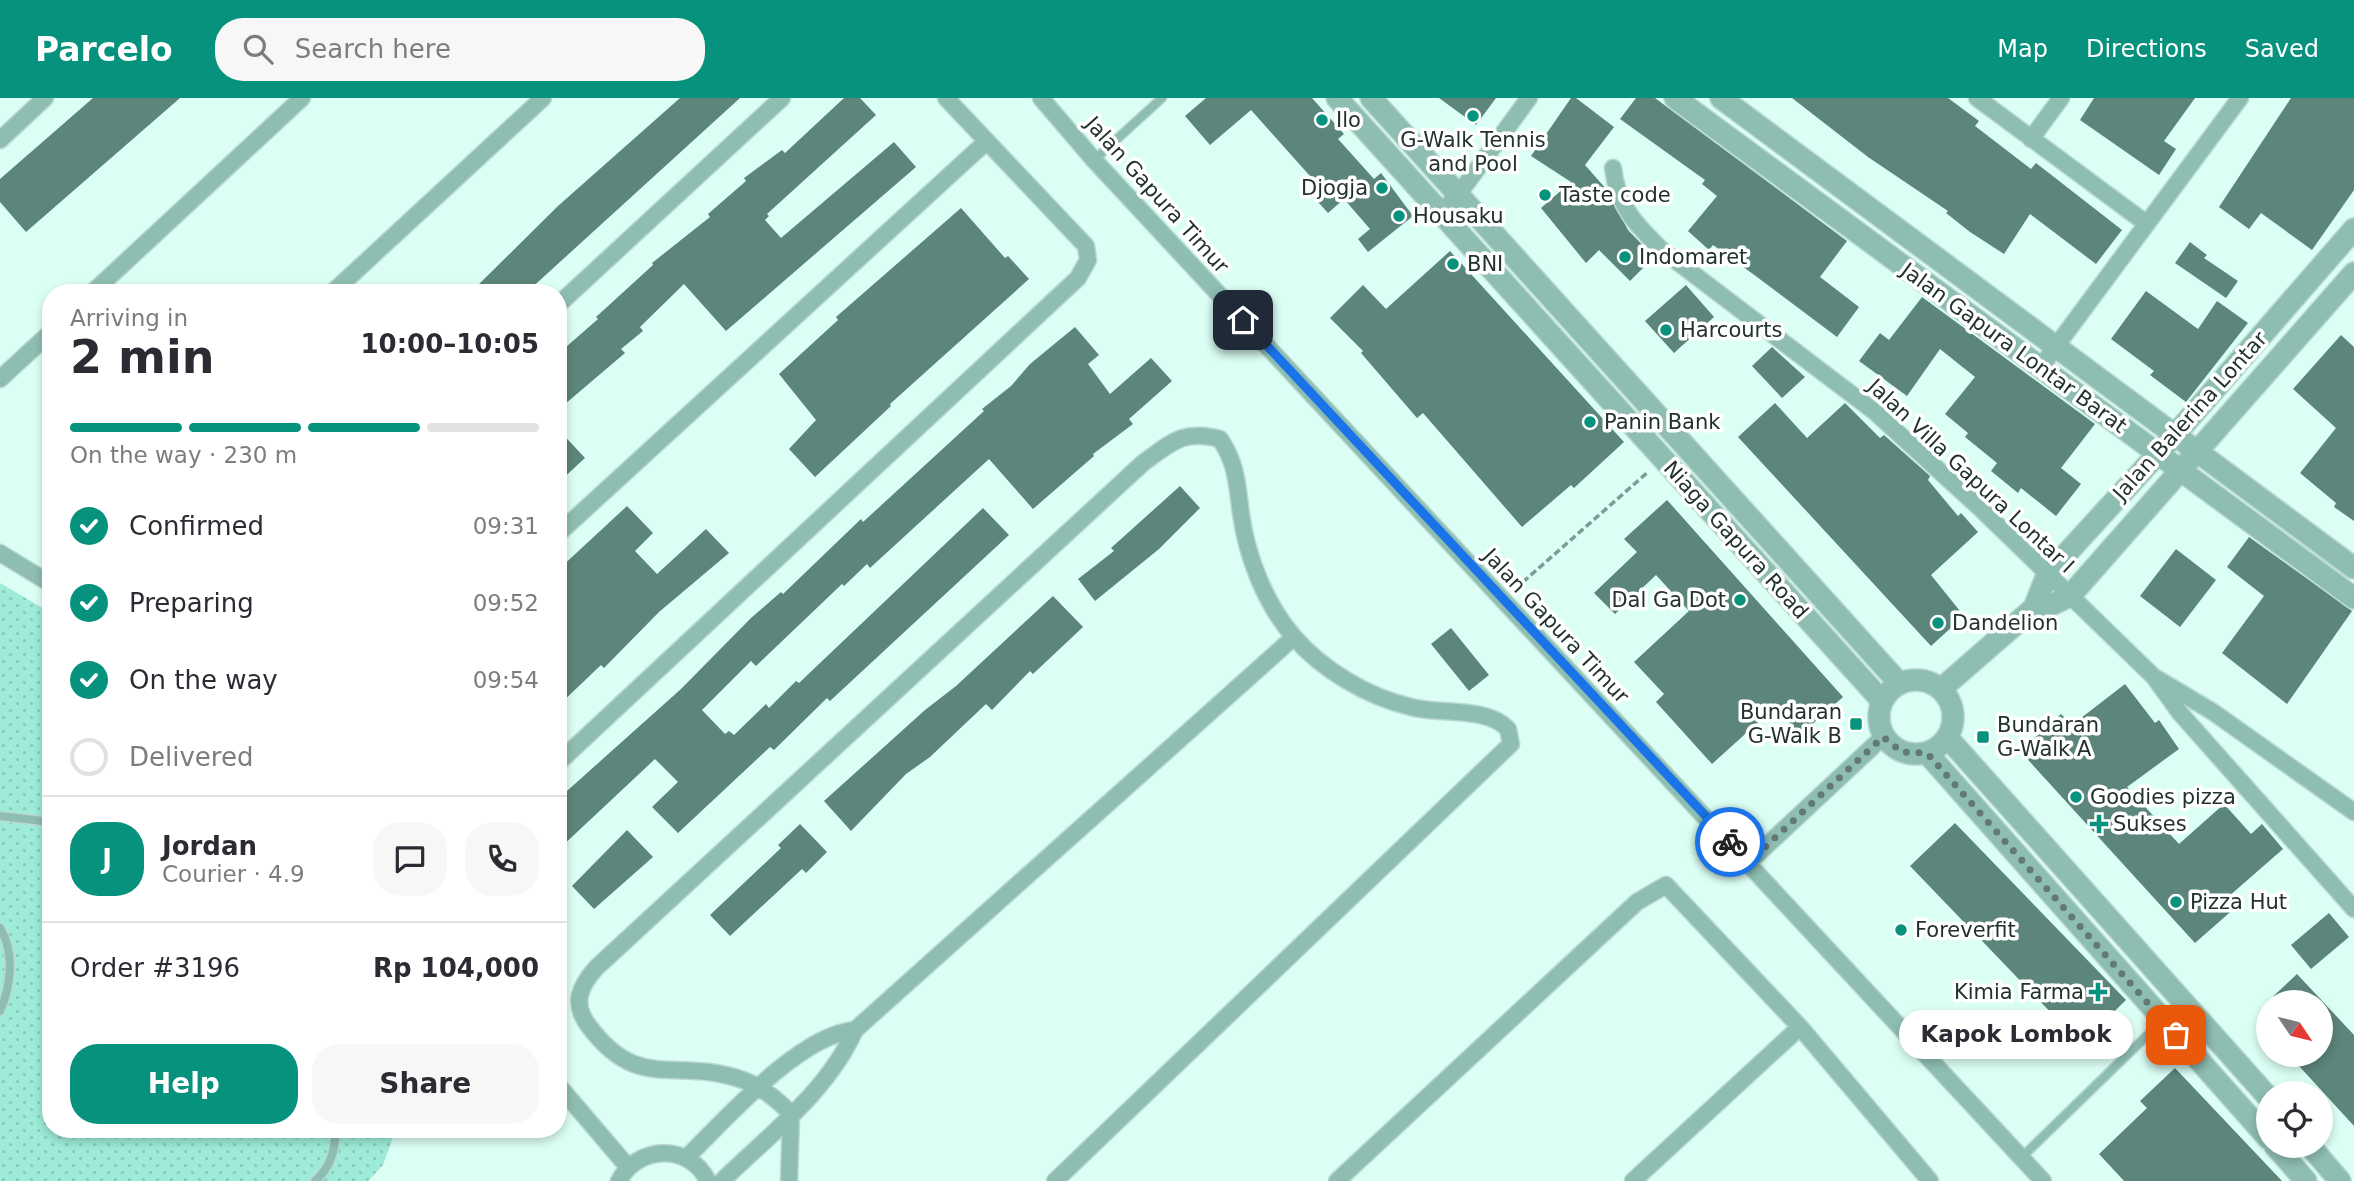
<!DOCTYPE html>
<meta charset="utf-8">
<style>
body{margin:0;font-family:"DejaVu Sans",sans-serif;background:#f7f7f7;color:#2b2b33;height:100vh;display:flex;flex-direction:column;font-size:26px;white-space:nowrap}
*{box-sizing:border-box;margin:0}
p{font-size:23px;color:#7c7c81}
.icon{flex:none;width:38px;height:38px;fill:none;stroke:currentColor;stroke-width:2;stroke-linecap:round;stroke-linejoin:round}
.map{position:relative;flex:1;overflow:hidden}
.sheet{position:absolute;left:42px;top:186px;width:525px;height:854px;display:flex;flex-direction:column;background:#fff;border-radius:28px;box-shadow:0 4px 10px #0003}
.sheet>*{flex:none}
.needle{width:46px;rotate:125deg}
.controls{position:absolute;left:2256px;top:892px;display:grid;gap:14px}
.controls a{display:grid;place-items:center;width:77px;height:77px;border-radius:50%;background:#fff;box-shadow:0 4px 10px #0003;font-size:35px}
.pin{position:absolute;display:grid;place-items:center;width:60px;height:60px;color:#fff;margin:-30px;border-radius:14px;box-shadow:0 4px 10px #0006}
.courier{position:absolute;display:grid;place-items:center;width:70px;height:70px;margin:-35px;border:5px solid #1a73e8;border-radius:50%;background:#fff;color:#222;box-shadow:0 2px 9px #0007}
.bubble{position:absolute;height:49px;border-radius:24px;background:#fff;box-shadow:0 4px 10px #0003;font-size:23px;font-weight:800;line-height:49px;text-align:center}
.summary em{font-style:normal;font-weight:800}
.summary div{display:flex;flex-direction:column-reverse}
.summary{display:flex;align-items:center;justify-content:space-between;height:119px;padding:0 28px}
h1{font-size:46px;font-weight:800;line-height:52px}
.bar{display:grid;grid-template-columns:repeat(4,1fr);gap:10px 7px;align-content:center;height:84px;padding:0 28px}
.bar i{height:9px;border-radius:5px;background:#e1e1e2}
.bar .active{background:#06927d}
.bar p{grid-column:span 4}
.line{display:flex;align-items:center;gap:18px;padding:0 28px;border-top:2px solid #e1e1e2}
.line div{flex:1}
.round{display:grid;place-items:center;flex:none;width:74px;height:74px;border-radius:28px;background:#f7f7f7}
ol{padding:0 28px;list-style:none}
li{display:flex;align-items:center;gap:21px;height:77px}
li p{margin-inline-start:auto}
li .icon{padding:7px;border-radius:50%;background:#06927d;color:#fff;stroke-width:4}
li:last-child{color:#7c7c81}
li i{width:38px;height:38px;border:4px solid #e1e1e2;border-radius:50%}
.primary-button{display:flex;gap:14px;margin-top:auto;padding:14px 28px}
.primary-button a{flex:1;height:80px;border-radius:28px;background:#06927d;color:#fff;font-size:28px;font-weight:800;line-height:80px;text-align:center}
.primary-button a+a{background:#f7f7f7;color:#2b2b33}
header{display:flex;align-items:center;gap:42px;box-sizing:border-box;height:98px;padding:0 35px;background:#06927d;color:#fff}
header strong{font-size:33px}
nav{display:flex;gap:38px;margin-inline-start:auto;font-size:24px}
.search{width:490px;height:63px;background:#f7f7f7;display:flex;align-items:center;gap:18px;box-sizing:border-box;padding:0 24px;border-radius:28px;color:#7c7c81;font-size:26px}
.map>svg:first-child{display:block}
.grass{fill:url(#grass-dots)}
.building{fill:#5c857b}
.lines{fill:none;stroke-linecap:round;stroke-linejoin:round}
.service-casing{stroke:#bad9d1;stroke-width:11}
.minor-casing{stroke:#bad9d1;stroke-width:19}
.tertiary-casing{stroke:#bad9d1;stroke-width:24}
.path{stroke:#809a94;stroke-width:3.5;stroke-dasharray:7 3.5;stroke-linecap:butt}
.service{stroke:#8ebdb1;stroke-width:8}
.minor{stroke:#8ebdb1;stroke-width:16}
.tertiary{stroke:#8ebdb1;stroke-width:21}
.done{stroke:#637a74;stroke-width:7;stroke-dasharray:0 12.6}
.route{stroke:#1a73e8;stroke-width:9}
.poi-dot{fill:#06927d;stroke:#fff;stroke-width:2.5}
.labels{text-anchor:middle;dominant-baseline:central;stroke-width:7;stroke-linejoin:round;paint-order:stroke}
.poi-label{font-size:21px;fill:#22332f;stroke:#fff;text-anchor:start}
.street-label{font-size:21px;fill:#22332f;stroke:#fff}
</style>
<header>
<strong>Parcelo</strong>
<div class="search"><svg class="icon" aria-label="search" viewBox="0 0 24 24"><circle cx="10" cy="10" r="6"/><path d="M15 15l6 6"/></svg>Search here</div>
<nav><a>Map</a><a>Directions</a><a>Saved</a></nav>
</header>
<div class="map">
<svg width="2354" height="1083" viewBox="0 0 2354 1083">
<defs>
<pattern id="grass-dots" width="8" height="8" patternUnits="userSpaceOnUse" patternTransform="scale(1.75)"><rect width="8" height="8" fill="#9debd8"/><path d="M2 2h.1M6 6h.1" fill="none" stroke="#87caba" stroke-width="1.8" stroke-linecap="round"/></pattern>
</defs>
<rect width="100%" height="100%" fill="#dbfef5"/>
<path class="grass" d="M0,485L51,515V1031H396L383,1067L368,1083H0Z"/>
<path class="building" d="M93,0H180L26,134L0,104V81Z
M680,0H740L527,194H471L558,108Z
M844,0H860L876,17L767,116L769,118L765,122L781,140L894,44L916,69L726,233L684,186L640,229L643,233L621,251L625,255L558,312V256L598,221L596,219L653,167L652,165L710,119L708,116L746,83L744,80L782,52L785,55Z
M1206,0H1312L1344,36L1338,41L1374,81L1381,75L1413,118L1368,154L1358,141L1370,131L1344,101L1328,115L1310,95L1318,87L1251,12L1210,47L1185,18Z
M1439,0H1496L1476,27Z
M1571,0H1576L1614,29L1585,67L1607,92L1628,132L1654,159L1630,183L1599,152L1586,165L1541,110L1571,84L1531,58Z
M1636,0H1655L1847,143L1820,179L1859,209L1837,239L1753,176L1713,147L1709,152L1688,133L1717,98L1702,86L1705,82L1620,21Z
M1792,0H1948L1979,23L1975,28L2031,71L2036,65L2122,132L2096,166L2030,116L2004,156L1970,134L1946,115L1948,113L1868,59Z
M2094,0H2195L2164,43L2176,51L2159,77L2080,22Z
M2291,0H2354V92L2312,152L2261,115L2249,131L2219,109Z
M961,110L1005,160L1008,158L1029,181L890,306L891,308L815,379L789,351L816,322L779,276L838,222L836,219Z
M2190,144L2207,157L2204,160L2238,183L2226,200L2175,165Z
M1450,153L1624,344L1574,390L1571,387L1522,429L1423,315L1417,320L1361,255L1363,253L1330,220L1363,187L1386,211Z
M1686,187L1714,219L1674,255L1645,223Z
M2146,193L2198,231L2217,203L2248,225L2186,304L2150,277L2154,273L2111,241Z
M1922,199L2095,326L2061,370L2081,386L2056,418L2021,390L2018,395L1991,373L1997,365L1965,339L1968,335L1945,316L1975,279L1940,251L1907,298L1859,263L1880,235L1889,242Z
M1075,229L1099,257L1088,266L1110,296L1151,260L1172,283L1129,321L1133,326L1093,356L1094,358L1033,411L989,361L870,470L867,466L844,488L842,486L756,568L751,563L702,612L725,636L729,633L734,637L766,606L769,610L796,583L799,585L983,410L1009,437L830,603L827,600L774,652L770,649L678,735L652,709L678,684L655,661L558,752V701L681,591L751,520L781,494L783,496L861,421L863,424L984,313L982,311L1011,288L1030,266Z
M2341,237L2354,249V423L2334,409L2336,405L2300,375L2336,330L2293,291Z
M1772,249L1805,279L1782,300L1752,268Z
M1775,305L1807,340L1845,305L1880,340L1884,337L1930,378L1928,382L1958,418L1961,415L1978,434L1931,477L1964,518L1931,548L1738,339Z
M558,331L585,360L558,385Z
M1180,388L1200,410L1159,451L1095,503L1078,481L1114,453L1111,450Z
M1667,402L1843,599L1800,637L1775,609L1712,666L1656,604L1664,596L1634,564L1689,513L1656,477L1615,516L1594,495L1637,454L1624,441Z
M627,408L653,435L635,453L657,476L706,431L729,455L659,514L604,570L601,567L558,608V472Z
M2249,439L2352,513L2287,606L2222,555L2264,498L2227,469Z
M2176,451L2216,482L2180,529L2140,498Z
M1053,498L1083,529L1033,576L1030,573L992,612L986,606L930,659L906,676L851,733L824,703L925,612L956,588Z
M1451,530L1489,577L1469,593L1431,546Z
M2125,586L2155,625L2159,622L2179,651L2127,689L2179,746L2224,706L2251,736L2262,726L2283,751L2228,799L2236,809L2195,845L2020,653L2061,616L2072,627Z
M1955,725L2126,902L2081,946L1910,768Z
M800,726L827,754L806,775L802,771L730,838L710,817L781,750L778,747Z
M627,732L653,759L594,811L572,788Z
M2329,815L2349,839L2311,871L2291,847Z
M2297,876L2354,937V1028L2289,957H2320V905H2266Z
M2175,970L2282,1083H2124L2099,1056L2147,1010L2140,1003Z"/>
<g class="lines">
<defs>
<path id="service" d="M1094,62L1162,0
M0,718L51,724
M0,830C15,854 11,888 0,913
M2022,1059L2163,922
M315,1083C331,1069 336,1051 335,1031"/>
<path id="minor" d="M1041,0L1094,62L2043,1083
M1977,0L2147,126
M2031,41L2061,0
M0,42L45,0
M1613,70C1617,108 1637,128 1663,153L1875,314L1981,411L2154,579L2180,615L2354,811
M1441,114L1458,97L1529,0
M93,194L302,0
M333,194L543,0
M558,207L782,0
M2040,270L2240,0
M0,281L51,234
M558,436L987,43
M0,455L51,486
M2156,580L2213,614L2354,714
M558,665L1078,180L1088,162L1086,148L946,0
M1749,764L1883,639
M855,932L1294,539
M558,987L628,1069
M686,1060C726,1021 799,937 855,932C828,993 769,1037 722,1083
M619,1083C638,1047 689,1045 708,1083
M789,1083L791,1016C777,1001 762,989 743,982C675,958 639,996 588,927C572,905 580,888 596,870L1143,365C1172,344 1184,331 1220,341C1237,366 1237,387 1241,416C1247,459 1265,505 1293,538C1322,572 1368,599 1411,609C1440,617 1486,608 1508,631L1511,646L1055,1083
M1337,1083L1637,804L1666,787L1800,929L1930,1083
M1633,1083L1800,929"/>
<path id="tertiary" d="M1337,0L1882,603
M1371,0L1899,585
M1675,0L2354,500
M1721,0L2354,470
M2034,510L2047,477L2174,338L2354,131
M1879 619a37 37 0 1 1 74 0a37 37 0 1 1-74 0Z
M1941,591L2034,510L2051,507L2070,498L2354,175
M1947,639L2268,999
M1927,655L2268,1040
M2275,1048L2306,1083
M2310,1048L2340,1083"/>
</defs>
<use href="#service" class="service-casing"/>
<use href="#minor" class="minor-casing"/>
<use href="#tertiary" class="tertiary-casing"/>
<path class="path" d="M1515,491L1648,374"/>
<use href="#service" class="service"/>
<use href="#minor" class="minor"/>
<use href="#tertiary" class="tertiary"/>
</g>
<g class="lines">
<path class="done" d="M1730,744L1749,764L1883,639L1902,654L1927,655L2176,937"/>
<path class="route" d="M1243,222L1730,744"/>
</g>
<g class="poi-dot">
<circle cx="1473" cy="18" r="7"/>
<circle cx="1322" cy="22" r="7"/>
<circle cx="1382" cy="90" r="7"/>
<circle cx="1545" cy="97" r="7"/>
<circle cx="1399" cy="118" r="7"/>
<circle cx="1625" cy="159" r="7"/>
<circle cx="1453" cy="166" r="7"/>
<circle cx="1666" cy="232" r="7"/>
<circle cx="1590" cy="324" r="7"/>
<circle cx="1740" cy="502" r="7"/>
<circle cx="1938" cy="525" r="7"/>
<rect x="1849" y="619" width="14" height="14" rx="3.5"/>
<rect x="1976" y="632" width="14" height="14" rx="3.5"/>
<circle cx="2076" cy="699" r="7"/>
<path d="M2095.5 715.5h7v7h7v7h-7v7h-7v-7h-7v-7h7z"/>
<circle cx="2176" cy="804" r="7"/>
<circle cx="1901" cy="832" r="7"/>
<path d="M2094.5 883.5h7v7h7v7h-7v7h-7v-7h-7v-7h7z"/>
</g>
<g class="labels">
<g class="poi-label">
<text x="1336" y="22">Ilo</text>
<text x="1473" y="42" text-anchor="middle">G-Walk Tennis<tspan x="1473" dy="24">and Pool</tspan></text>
<text x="1368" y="90" text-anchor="end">Djogja</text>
<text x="1559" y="97">Taste code</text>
<text x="1413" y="118">Housaku</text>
<text x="1639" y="159">Indomaret</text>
<text x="1467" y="166">BNI</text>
<text x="1680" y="232">Harcourts</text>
<text x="1604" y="324">Panin Bank</text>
<text x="1726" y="502" text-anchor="end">Dal Ga Dot</text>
<text x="1952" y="525">Dandelion</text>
<text x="1842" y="614" text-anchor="end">Bundaran<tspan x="1842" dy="24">G-Walk B</tspan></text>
<text x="1997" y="627">Bundaran<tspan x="1997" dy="24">G-Walk A</tspan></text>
<text x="2090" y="699">Goodies pizza</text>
<text x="2113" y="726">Sukses</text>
<text x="2190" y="804">Pizza Hut</text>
<text x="1915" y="832">Foreverfit</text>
<text x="2084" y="894" text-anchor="end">Kimia Farma</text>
</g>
<g class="street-label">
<text transform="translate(1157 97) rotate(48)">Jalan Gapura Timur</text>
<text transform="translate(2014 250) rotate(36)">Jalan Gapura Lontar Barat</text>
<text transform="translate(2190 318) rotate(-48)">Jalan Balerina Lontar</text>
<text transform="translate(1971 378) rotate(43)">Jalan Villa Gapura Lontar I</text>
<text transform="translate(1736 442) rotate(48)">Niaga Gapura Road</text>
<text transform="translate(1556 528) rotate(47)">Jalan Gapura Timur</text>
</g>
</g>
</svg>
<div class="controls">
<a><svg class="needle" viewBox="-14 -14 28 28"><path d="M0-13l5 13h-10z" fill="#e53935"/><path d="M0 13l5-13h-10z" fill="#7c7c81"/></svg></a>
<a><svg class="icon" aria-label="locate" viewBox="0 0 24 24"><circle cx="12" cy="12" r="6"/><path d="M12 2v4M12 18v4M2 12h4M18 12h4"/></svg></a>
</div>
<div class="pin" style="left:2176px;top:937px;background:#ea580c"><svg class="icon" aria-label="bag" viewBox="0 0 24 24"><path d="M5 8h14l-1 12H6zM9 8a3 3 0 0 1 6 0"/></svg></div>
<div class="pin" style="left:1243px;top:222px;background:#1f2937"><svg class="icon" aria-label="home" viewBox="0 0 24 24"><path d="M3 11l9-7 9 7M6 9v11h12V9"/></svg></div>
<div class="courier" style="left:1730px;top:744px"><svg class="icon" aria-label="bike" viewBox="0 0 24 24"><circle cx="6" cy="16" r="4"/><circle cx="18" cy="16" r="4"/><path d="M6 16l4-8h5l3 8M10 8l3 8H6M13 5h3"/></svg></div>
<div class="bubble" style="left:1899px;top:912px;width:234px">Kapok Lombok</div>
<section class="sheet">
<div class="summary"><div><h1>2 min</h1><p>Arriving in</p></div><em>10:00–10:05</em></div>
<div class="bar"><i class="active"></i><i class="active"></i><i class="active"></i><i></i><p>On the way · 230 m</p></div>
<ol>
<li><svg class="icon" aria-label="check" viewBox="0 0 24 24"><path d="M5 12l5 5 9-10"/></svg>Confirmed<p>09:31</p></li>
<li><svg class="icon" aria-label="check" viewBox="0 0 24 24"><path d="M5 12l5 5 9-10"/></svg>Preparing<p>09:52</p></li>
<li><svg class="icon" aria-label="check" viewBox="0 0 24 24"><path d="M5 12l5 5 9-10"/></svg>On the way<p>09:54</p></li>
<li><i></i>Delivered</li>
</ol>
<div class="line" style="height:126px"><b class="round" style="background:#06927d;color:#fff">J</b><div><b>Jordan</b><p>Courier · 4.9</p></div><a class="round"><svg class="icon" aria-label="chat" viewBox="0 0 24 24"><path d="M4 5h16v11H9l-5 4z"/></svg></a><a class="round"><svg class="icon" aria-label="phone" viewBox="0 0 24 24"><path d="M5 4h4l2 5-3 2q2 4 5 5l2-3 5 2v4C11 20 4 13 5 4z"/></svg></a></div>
<div class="line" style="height:91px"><div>Order #3196</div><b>Rp 104,000</b></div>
<div class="primary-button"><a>Help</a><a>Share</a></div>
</section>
</div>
